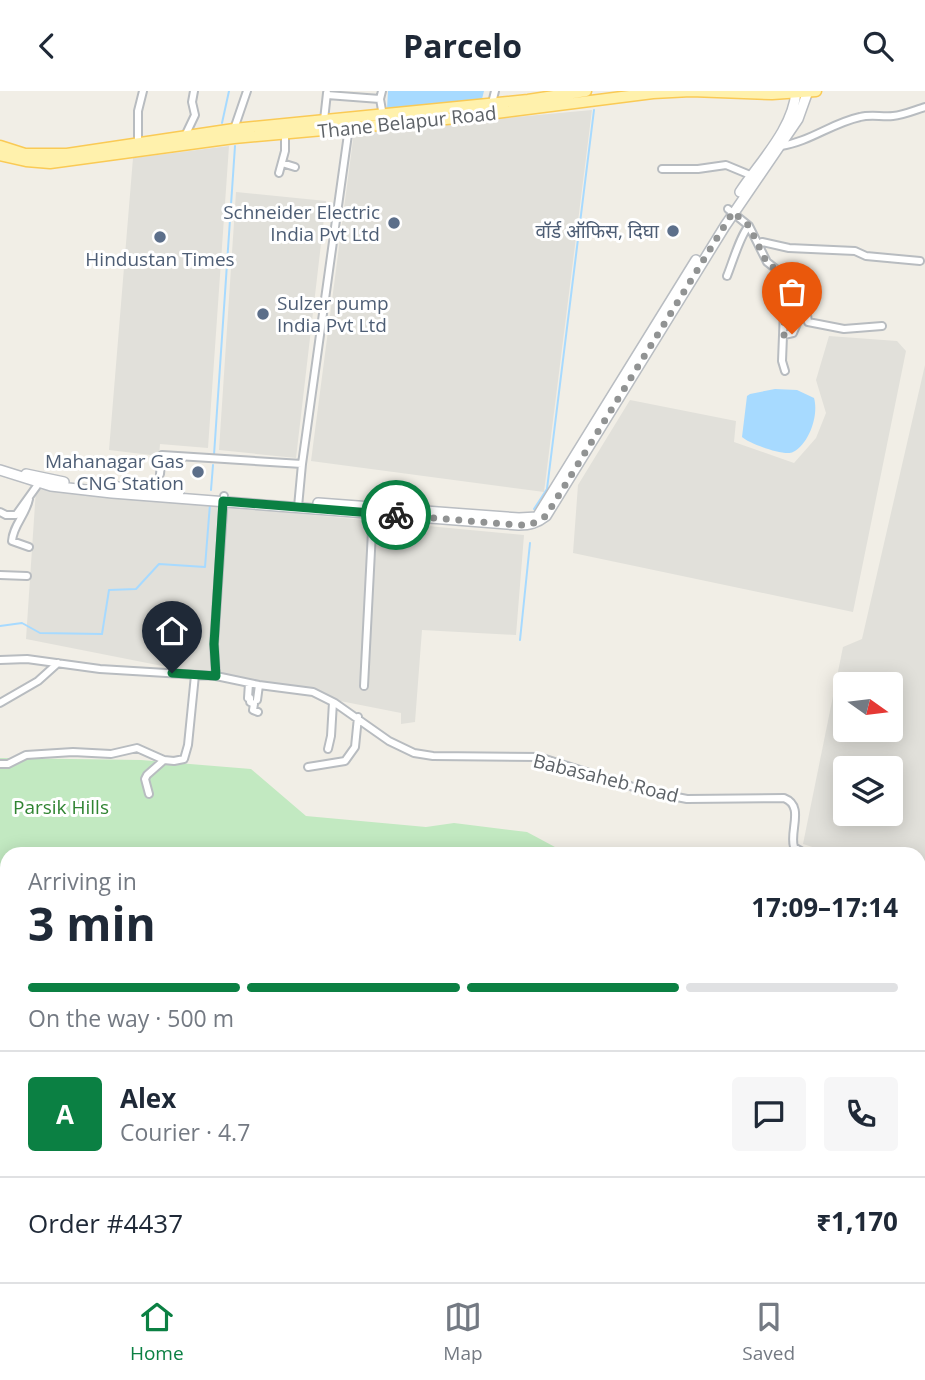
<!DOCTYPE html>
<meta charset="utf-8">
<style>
body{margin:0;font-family:"Open Sans","Noto Sans Devanagari",sans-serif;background:#f6f6f7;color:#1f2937;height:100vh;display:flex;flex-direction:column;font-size:26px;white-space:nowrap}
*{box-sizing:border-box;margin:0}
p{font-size:23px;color:#747a83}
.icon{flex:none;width:38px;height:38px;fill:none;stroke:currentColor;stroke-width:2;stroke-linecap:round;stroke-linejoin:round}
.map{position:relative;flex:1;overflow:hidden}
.sheet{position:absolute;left:0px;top:756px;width:926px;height:436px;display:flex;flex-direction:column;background:#fff;border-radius:21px 21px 0 0;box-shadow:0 4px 18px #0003}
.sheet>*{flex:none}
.needle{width:46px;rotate:104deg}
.buttons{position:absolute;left:833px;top:581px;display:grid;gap:14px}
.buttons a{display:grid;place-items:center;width:70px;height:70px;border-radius:7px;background:#fff;box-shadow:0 4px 18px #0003;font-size:35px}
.pin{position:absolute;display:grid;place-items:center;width:60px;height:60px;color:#fff;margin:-72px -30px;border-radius:50% 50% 50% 0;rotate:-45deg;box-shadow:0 0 7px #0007}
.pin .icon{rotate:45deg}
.courier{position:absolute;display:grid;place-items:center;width:70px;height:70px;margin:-35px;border:5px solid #0b8043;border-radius:50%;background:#fff;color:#222;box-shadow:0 2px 9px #0007}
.head em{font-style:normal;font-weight:700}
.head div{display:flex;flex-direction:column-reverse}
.head{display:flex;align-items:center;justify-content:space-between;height:119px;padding:0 28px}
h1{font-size:46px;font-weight:700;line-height:52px}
.bar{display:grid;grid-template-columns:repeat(4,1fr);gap:10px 7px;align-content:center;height:84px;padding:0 28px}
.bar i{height:9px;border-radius:5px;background:#e0e1e3}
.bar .active{background:#0b8043}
.bar p{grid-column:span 4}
.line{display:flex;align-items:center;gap:18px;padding:0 28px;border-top:2px solid #e0e1e3}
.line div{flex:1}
.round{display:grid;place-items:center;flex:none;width:74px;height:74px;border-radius:7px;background:#f6f6f7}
header{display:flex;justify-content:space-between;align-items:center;height:91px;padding:0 28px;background:#fff;font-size:32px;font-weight:700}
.menu{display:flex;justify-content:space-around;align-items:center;height:98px;border-top:2px solid #e0e1e3;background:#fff;font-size:19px;color:#747a83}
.menu a{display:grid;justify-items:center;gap:4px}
.menu .active{color:#0b8043}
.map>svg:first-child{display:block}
.industrial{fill:#e1e0da;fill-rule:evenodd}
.green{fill:#c2e9c1}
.water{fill:#a7daff}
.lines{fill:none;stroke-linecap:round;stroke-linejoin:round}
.stream{stroke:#a7daff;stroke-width:2}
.street-casing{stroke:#b8bcc0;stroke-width:10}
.secondary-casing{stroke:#b9bdc2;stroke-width:12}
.primary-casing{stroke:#faca55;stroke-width:13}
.street{stroke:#fff;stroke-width:6}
.secondary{stroke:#fff;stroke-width:9}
.primary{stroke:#fff1ac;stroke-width:10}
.done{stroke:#919393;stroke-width:7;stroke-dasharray:0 12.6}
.route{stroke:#0b8043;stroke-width:9}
.service-dot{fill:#5c6f8a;stroke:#fff;stroke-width:2.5}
.labels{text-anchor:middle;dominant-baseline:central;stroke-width:6;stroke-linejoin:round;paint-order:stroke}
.street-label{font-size:19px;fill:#5d6267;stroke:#fff}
.service-label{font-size:19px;fill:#4e5e75;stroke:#fff;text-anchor:end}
.park-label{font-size:19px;fill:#308432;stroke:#fff}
</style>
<header><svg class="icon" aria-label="back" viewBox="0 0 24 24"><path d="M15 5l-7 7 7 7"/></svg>Parcelo<svg class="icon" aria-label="search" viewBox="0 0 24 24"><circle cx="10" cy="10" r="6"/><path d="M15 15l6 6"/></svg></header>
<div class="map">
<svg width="925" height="1191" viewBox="0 0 925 1191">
<rect width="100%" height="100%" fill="#f1eee6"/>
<path class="industrial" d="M592,19L544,401L311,370L354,41Z
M229,55L208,357L160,353L159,365L109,359L133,67Z
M236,101L326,110L296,367L219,359Z
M829,245L897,250L906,260L853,521L573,462L578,394L630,309L736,330L734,351L794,372L816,347L826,322L816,289Z
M925,274V788L919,786V763H834L803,753L843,556L862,548ZM845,593H891V639H845ZM845,677H891V723H845Z
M36,398L524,444L516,544L422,539L415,631L401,633V622L26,548Z"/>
<path class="green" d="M0,667L141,669L251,678L306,725L426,736L454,732L527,741L568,763H7V1185H919V958L925,960V1191H0Z"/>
<path class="water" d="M388,0H484L482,8L387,18Z
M775,298L797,299L814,307C819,324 809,353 793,361C785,366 748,352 742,346L747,305L750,303Z
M7,1020V1185H40L45,1191H0V1023Z"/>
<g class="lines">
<path class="stream" d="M222,32L229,0
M214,364L235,55
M211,399L213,374
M534,418L547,398L594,19
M0,535L22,532L40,542L102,543L109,499L136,498L159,473L205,476L210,413
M520,549L530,452"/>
<defs>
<path id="street" d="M382,0L380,8L383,25
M327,4L380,8
M492,12L495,0
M324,29L327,2
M234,38L247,0
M185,45L195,24L192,11L194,0
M138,53V20L143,0
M781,55C809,51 832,32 860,26C871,23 881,26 893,25C904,24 915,19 925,16
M282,72L295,76
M662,78H698L726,74L755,86
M279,82L285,60V42
M728,118L749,135L767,171L794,192L800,194L804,202L808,231L844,238L882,235
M760,154L762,151L789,157L855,160L866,165L920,170
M727,185C732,173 741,142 749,135
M785,186L781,217L784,219L782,270L785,280
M784,244L793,242L798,230L807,223
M160,383L162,364L302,373
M298,416L302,373L349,36
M0,421L6,424H16L39,392
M29,456L12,450C13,434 26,424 29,408
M0,484L27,485
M0,569L27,568L100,578L216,585L259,594L313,601L335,612L389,650L414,662L433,665L539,666L646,700L687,708L784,707C805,715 789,740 794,756L806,763
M216,585L214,553L224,405
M249,592L248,607H250V611L254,613L253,619L258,621
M364,595L373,421
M257,609L259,594
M0,612L38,590L58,572
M328,658L331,645L333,611
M0,673H8L26,664L73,661L111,663L137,657L164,669L174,670L184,668L188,654L195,584
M308,676L345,670L355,656L358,626
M149,703L145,688L147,684L164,669
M919,789L925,790"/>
<path id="secondary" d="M740,101C759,72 794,37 796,0
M0,379L51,395L112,402L519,434C530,434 537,432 546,425L725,135L798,28L808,0
M26,383L64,391
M95,394L179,401
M318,412L519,427L537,426L696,169"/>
<path id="primary" d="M0,55L25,63H67L234,38L528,9L586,0
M0,64L26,70L50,72L234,47L457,27L653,2L691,0L772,3L816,0"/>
</defs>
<use href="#street" class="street-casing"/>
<use href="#secondary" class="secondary-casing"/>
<use href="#primary" class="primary-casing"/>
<use href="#street" class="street"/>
<use href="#secondary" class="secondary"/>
<use href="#primary" class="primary"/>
</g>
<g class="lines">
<path class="done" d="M396,424L519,434H530L546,425L733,121L749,135L767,172L784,184L786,193L781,217L784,219V244L792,243"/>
<path class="route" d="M172,582L216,585L214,553L223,410L396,424"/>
</g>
<g class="service-dot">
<circle cx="394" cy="132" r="7"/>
<circle cx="673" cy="140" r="7"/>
<circle cx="160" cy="146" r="7"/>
<circle cx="263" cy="223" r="7"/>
<circle cx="198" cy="381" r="7"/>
</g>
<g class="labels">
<g class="street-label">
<text transform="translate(407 31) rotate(-6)">Thane Belapur Road</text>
<text transform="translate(606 687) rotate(14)">Babasaheb Road</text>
</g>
<g class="service-label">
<text x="380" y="121">Schneider Electric<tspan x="380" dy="22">India Pvt Ltd</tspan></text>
<text x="659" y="140">वॉर्ड ऑफिस, दिघा</text>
<text x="160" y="168" text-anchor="middle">Hindustan Times</text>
<text x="277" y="212" text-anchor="start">Sulzer pump<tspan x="277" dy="22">India Pvt Ltd</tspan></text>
<text x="184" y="370">Mahanagar Gas<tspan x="184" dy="22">CNG Station</tspan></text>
</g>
<g class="park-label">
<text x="61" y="716">Parsik Hills</text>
</g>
</g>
</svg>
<div class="buttons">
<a><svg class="needle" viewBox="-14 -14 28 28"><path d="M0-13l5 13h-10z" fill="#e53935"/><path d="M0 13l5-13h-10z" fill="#747a83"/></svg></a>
<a><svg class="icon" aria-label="layers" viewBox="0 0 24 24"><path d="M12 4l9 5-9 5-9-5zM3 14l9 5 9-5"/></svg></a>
</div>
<div class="pin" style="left:792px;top:243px;background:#ea580c"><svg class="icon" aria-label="bag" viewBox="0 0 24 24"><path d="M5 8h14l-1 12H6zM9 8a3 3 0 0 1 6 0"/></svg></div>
<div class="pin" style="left:172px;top:582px;background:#1f2937"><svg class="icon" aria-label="home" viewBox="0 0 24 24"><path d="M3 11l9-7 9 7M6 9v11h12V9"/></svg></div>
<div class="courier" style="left:396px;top:424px"><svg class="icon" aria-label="bike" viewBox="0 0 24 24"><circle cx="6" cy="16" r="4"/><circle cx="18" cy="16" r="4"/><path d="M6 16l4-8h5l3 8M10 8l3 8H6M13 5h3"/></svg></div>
<section class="sheet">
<div class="head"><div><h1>3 min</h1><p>Arriving in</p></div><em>17:09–17:14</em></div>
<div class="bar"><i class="active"></i><i class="active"></i><i class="active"></i><i></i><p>On the way · 500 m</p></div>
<div class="line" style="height:126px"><b class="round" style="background:#0b8043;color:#fff">A</b><div><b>Alex</b><p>Courier · 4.7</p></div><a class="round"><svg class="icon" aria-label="chat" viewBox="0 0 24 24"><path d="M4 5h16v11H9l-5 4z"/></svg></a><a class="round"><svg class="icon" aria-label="phone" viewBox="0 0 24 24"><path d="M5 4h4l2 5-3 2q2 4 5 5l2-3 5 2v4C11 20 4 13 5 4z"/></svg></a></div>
<div class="line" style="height:91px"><div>Order #4437</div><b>₹1,170</b></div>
</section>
</div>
<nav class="menu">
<a class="active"><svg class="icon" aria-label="home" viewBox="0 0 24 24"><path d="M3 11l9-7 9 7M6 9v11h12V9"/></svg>Home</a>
<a><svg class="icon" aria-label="map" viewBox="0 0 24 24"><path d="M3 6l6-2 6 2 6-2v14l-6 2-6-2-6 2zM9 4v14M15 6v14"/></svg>Map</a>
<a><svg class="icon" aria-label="saved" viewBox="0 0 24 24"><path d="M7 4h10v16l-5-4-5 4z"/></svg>Saved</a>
</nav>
